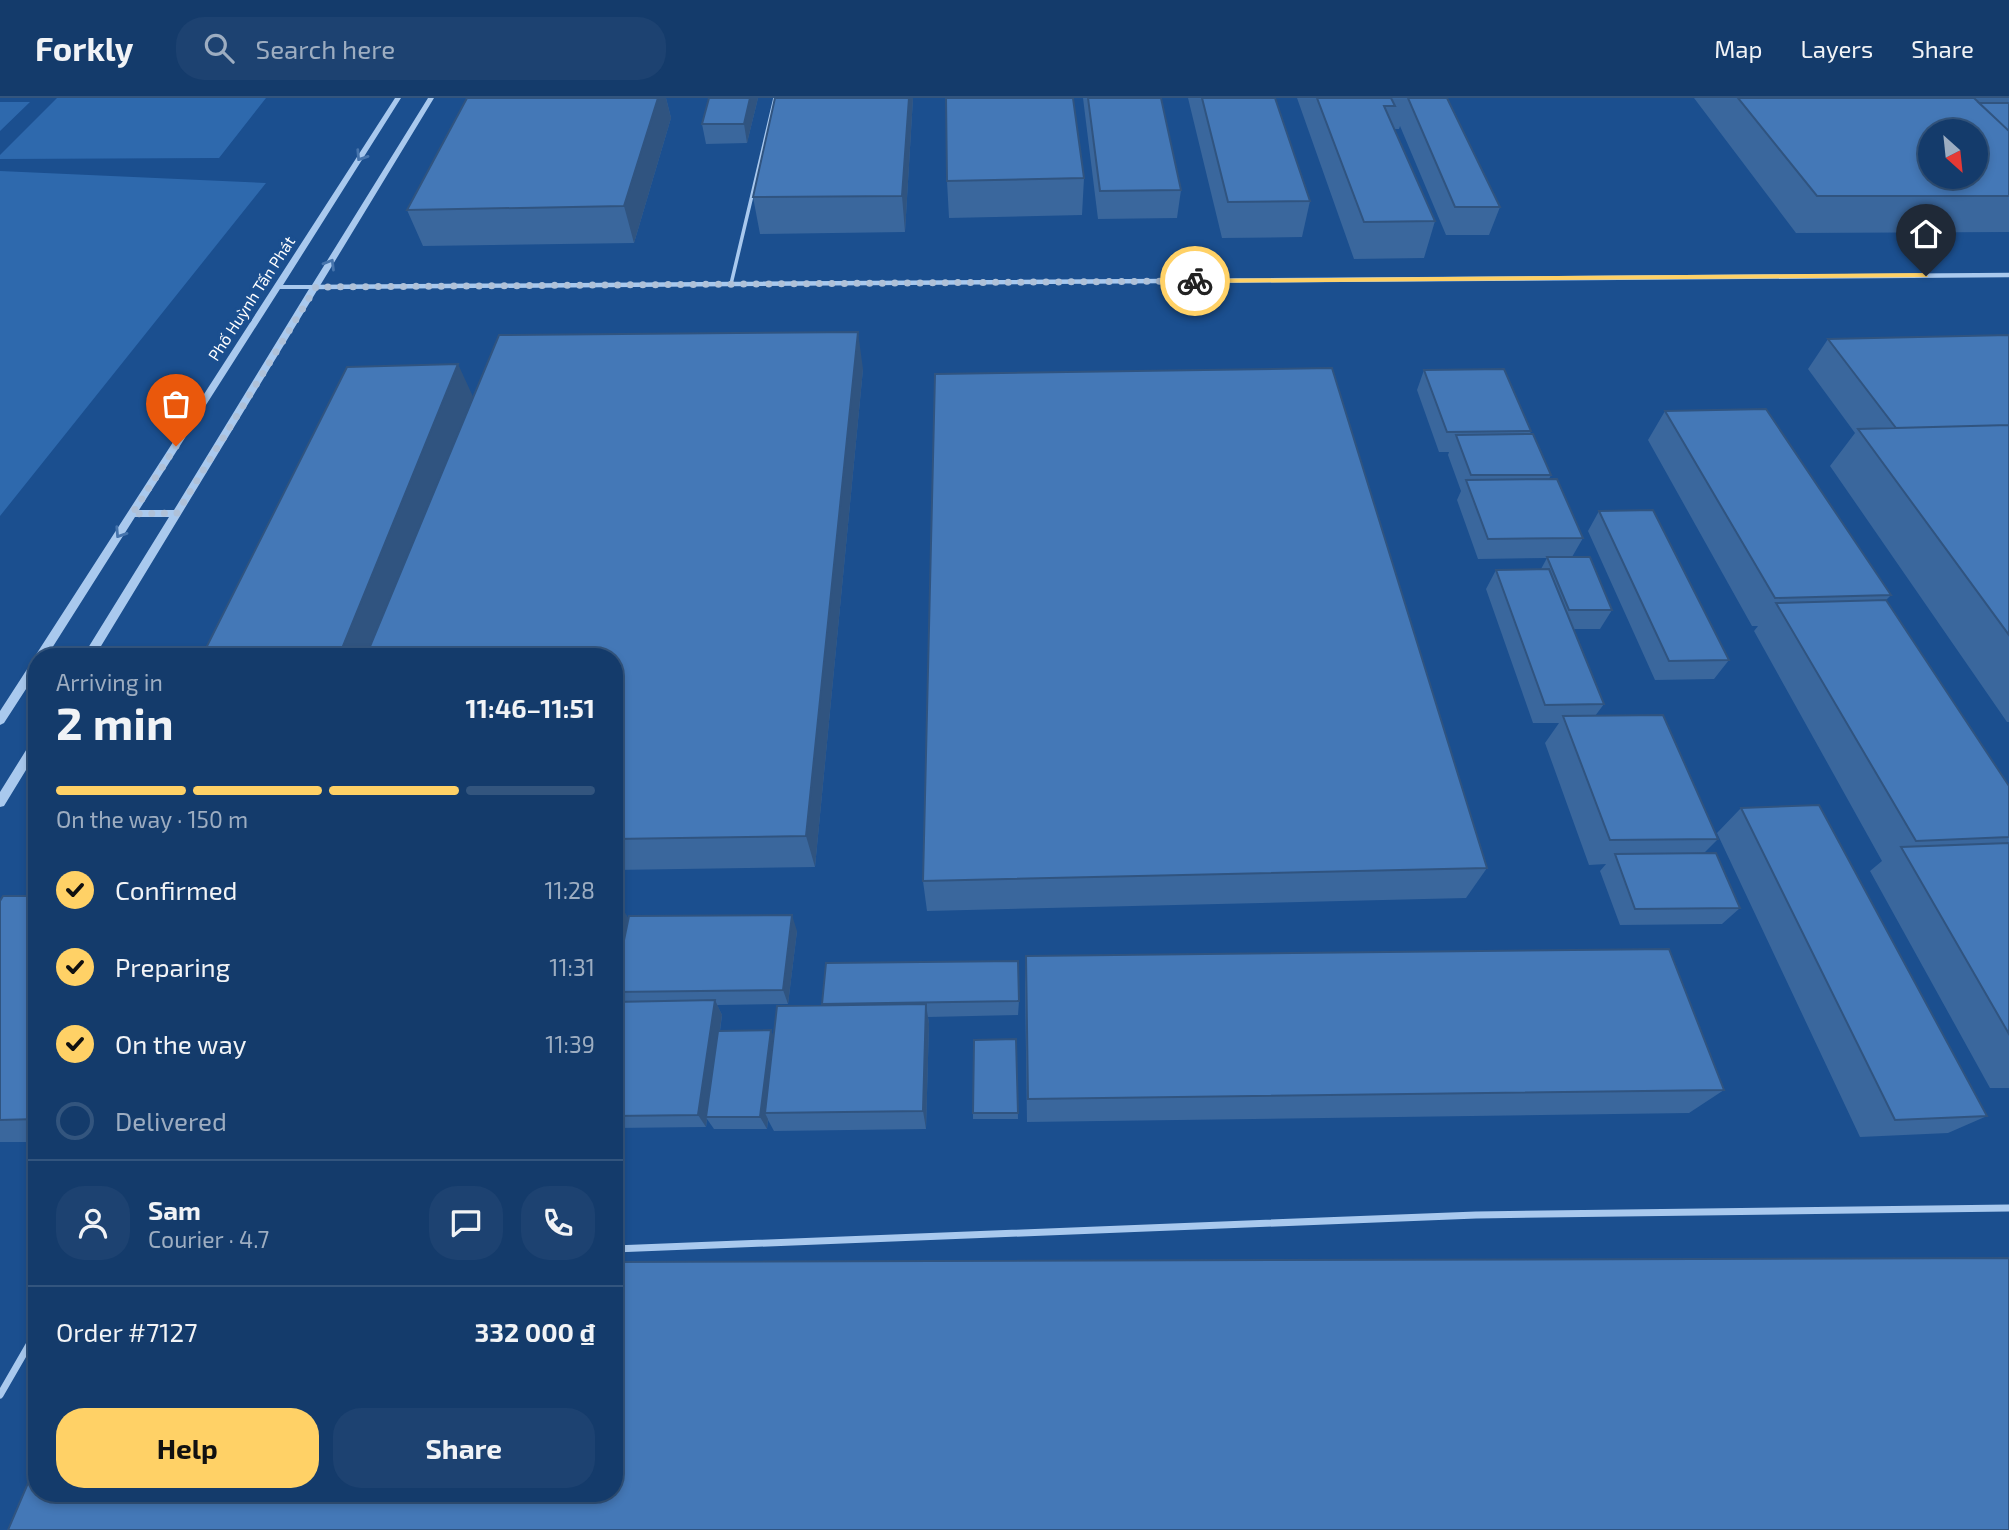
<!DOCTYPE html>
<meta charset="utf-8">
<style>
body{margin:0;font-family:"Exo 2",sans-serif;background:#1d4271;color:#f1f3f6;height:100vh;display:flex;flex-direction:column;font-size:26px;white-space:nowrap}
*{box-sizing:border-box;margin:0}
p{font-size:23px;color:#9dadc1}
.icon{flex:none;width:38px;height:38px;fill:none;stroke:currentColor;stroke-width:2;stroke-linecap:round;stroke-linejoin:round}
.map{position:relative;flex:1;overflow:hidden}
.sheet{position:absolute;left:28px;top:550px;width:595px;height:854px;display:flex;flex-direction:column;background:#143b6b;border-radius:28px;box-shadow:0 4px 10px #0003,0 0 0 2px #33557e}
.sheet>*{flex:none}
.needle{width:46px;rotate:153deg}
.tools{position:absolute;left:1918px;top:21px;display:grid;gap:14px}
.tools a{display:grid;place-items:center;width:70px;height:70px;border-radius:50%;background:#143b6b;box-shadow:0 4px 10px #0003,0 0 0 2px #33557e;font-size:35px}
.pin{position:absolute;display:grid;place-items:center;width:60px;height:60px;color:#fff;margin:-72px -30px;border-radius:50% 50% 50% 0;rotate:-45deg;box-shadow:0 0 7px #0007}
.pin .icon{rotate:45deg}
.courier{position:absolute;display:grid;place-items:center;width:70px;height:70px;margin:-35px;border:5px solid #ffd166;border-radius:50%;background:#fff;color:#222;box-shadow:0 2px 9px #0007}
.headline em{font-style:normal;font-weight:700}
.headline div{display:flex;flex-direction:column-reverse}
.headline{display:flex;align-items:center;justify-content:space-between;height:119px;padding:0 28px}
h1{font-size:46px;font-weight:700;line-height:52px}
.bar{display:grid;grid-template-columns:repeat(4,1fr);gap:10px 7px;align-content:center;height:84px;padding:0 28px}
.bar i{height:9px;border-radius:5px;background:#33557e}
.bar .active{background:#ffd166}
.bar p{grid-column:span 4}
.line{display:flex;align-items:center;gap:18px;padding:0 28px;border-top:2px solid #33557e}
.line div{flex:1}
.round{display:grid;place-items:center;flex:none;width:74px;height:74px;border-radius:28px;background:#1d4271}
ol{padding:0 28px;list-style:none}
li{display:flex;align-items:center;gap:21px;height:77px}
li p{margin-inline-start:auto}
li .icon{padding:7px;border-radius:50%;background:#ffd166;color:#111;stroke-width:4}
li:last-child{color:#9dadc1}
li i{width:38px;height:38px;border:4px solid #33557e;border-radius:50%}
.button{display:flex;gap:14px;margin-top:auto;padding:14px 28px}
.button a{flex:1;height:80px;border-radius:28px;background:#ffd166;color:#111;font-size:28px;font-weight:700;line-height:80px;text-align:center}
.button a+a{background:#1d4271;color:#f1f3f6}
header{display:flex;align-items:center;gap:42px;box-sizing:border-box;height:98px;padding:0 35px;background:#143b6b;border-bottom:2px solid #33557e}
header strong{font-size:33px}
nav{display:flex;gap:38px;margin-inline-start:auto;font-size:24px}
.search{width:490px;height:63px;background:#1d4271;display:flex;align-items:center;gap:18px;box-sizing:border-box;padding:0 24px;border-radius:28px;color:#9dadc1;font-size:26px}
.map>svg:first-child{display:block}
.green{fill:#2e69ad}
.lines{fill:none;stroke-linecap:round;stroke-linejoin:round}
.service-far1{stroke:#a9c9ee;stroke-width:3.5}
.service{stroke:#a9c9ee;stroke-width:7}
.minor{stroke:#a9c9ee;stroke-width:4.5}
.tertiary{fill:#a9c9ee;fill-rule:evenodd}
.wall{fill:#3a679d}
.shaded-wall{fill:#305480}
.building{fill:#4478b7;stroke:#305480;stroke-width:2;fill-rule:evenodd}
.oneway{stroke:#4674ac}
.route{fill:#ffd166}
.done{stroke:#afc1d8;stroke-width:7;stroke-dasharray:0 12.6}
.labels{text-anchor:middle;dominant-baseline:central;stroke-width:6;stroke-linejoin:round;paint-order:stroke}
.far-street-label{font-size:16px;fill:#fff;stroke:#1b4f8f}
</style>
<header>
<strong>Forkly</strong>
<div class="search"><svg class="icon" aria-label="search" viewBox="0 0 24 24"><circle cx="10" cy="10" r="6"/><path d="M15 15l6 6"/></svg>Search here</div>
<nav><a>Map</a><a>Layers</a><a>Share</a></nav>
</header>
<div class="map">
<svg width="2009" height="1432" viewBox="0 0 2009 1432">
<rect width="100%" height="100%" fill="#1b4f8f"/>
<path class="green" d="M57,0H266L219,60L0,61V57Z
M0,4H30L0,33Z
M0,73L266,85L0,418Z"/>
<g class="lines">
<path class="service-far1" d="M731,186L775,0"/>
<path class="service" d="M614,1151L1476,1117L2009,1110
M0,1297L37,1233"/>
<path class="minor" d="M316,189L2009,177"/>
<path class="tertiary" d="M395,0H401L283,187H312L428,0H434L95,558H83L169,419H135L47,558H37V560L35,558L37,555ZM280,191H309L174,412H139Z
M37,561V574L4,625L0,627V613L33,562Z
M37,639V654L4,708L0,709V694L33,641Z"/>
</g>
<path class="wall" d="M467,0H666L671,20L634,145L423,148L407,112Z
M709,0H758L747,45L706,46L702,26Z
M775,0H913L905,134L760,136L753,99Z
M1083,0H1161L1181,92L1177,120L1098,121Z
M1188,0H1275L1310,103L1302,139L1222,140Z
M1297,0H1447L1500,109L1489,137H1446L1400,28L1399,31H1394L1435,123L1424,160L1354,161Z
M1694,0H2009V134L1796,135Z
M1084,80L1082,117L949,120L947,83Z
M2009,238V624H2007L1830,368L1855,335L1808,271L1828,241Z
M863,271L815,769L614,772V558L473,299Z
M1424,272L1531,333L1530,336L1551,377L1549,381L1583,440L1572,459L1612,512L1600,531H1574L1604,606L1595,618L1718,741L1704,755L1740,810L1722,826L1620,827L1600,773L1606,766L1589,767L1545,645L1559,625H1533L1486,491L1496,472L1541,471L1547,460L1478,461L1457,402L1461,393L1448,357L1449,354H1439L1417,292Z
M1665,313L1891,497L1886,502L2009,688V990H1990L1870,773L1882,763L1754,533L1758,528H1752L1648,342Z
M1599,413L1729,562L1714,581L1655,582L1588,433Z
M1741,710L1987,1018L1948,1035L1860,1039L1717,735Z
M1487,770L1466,800L927,813L923,783Z
M614,797L628,821L797,833L788,906L717,907L722,917L720,933L773,938L823,907L822,906L1019,903L1018,917L928,919L929,926L926,1031L774,1033L768,1022L767,1031H714L707,1021L706,1029L614,1030Z
M37,798V1044H0V803Z
M1026,858L1724,992L1689,1015L1027,1024L1025,886Z
M1016,941L1018,1021H973V1015Z"/>
<path class="shaded-wall" d="M658,0H666L671,20L634,145L624,108Z
M750,0H758L747,45L744,26Z
M909,0H913L905,134L902,98Z
M858,234L863,271L815,769L806,738Z
M458,266L475,303L377,558H339Z
M614,797L632,826L614,894Z
M792,817L797,833L788,906L783,892Z
M715,902L722,917L707,1019H706L707,1021L706,1029L698,1017Z
M926,906L929,926L926,1031L923,1013Z
M771,932L777,946L765,1015L768,1021L767,1031L760,1019Z"/>
<path class="building" d="M467,0H658L624,108L407,112Z
M709,0H750L744,26H702Z
M775,0H909L902,98L753,99Z
M946,0H1073L1084,80L947,83Z
M1088,0H1161L1181,92L1100,93Z
M1202,0H1275L1310,103L1228,104Z
M1317,0H1391L1395,8H1384L1435,123L1364,124Z
M1408,0H1447L1500,109H1455Z
M1738,0H1974L2009,33V98H1817ZM1930,33H1976V79H1930Z
M1979,5H2009V33Z
M858,234L806,738L614,741V558H366L499,237Z
M2009,237V327L1896,330L1828,241Z
M458,266L339,558H202L347,269Z
M1332,270L1487,770L923,783L935,276Z
M1504,271L1531,333L1447,334L1424,272Z
M1766,311L1891,497L1775,500L1665,313Z
M2009,327V537L1858,331Z
M1533,336L1551,377H1471L1456,337Z
M1557,381L1583,440L1488,441L1466,382Z
M1653,412L1729,562L1669,563L1599,413Z
M1547,459H1590L1612,512H1569Z
M1549,471L1604,606L1545,607L1496,472Z
M1886,502L2009,688V739L1916,743L1776,505Z
M1663,617L1718,741L1610,742L1563,618Z
M1819,707L1987,1018L1895,1022L1741,710Z
M2009,745V936L1901,749Z
M1716,755L1740,810L1635,811L1615,756Z
M3,798H37V1021L0,1022V803Z
M792,817L783,892L614,894V890L629,818Z
M1669,851L1724,992L1028,1001L1026,858Z
M1018,863L1019,903L822,906L826,865Z
M715,902L698,1017L614,1018V904Z
M926,906L923,1013L765,1015L777,908Z
M771,932L760,1019H706L718,933Z
M1016,941L1018,1015H973L974,942Z
M2009,1160V1432H8L37,1364V1395H614V1164Z"/>
<defs><path id="oneway-chevron" d="M-2-3.5L2.5 0L-2 3.5" fill="none" stroke-width="1.6" stroke-linecap="round" stroke-linejoin="round" transform="scale(1.75)"/></defs>
<g class="oneway">
<use href="#oneway-chevron" transform="translate(361 58) rotate(123)"/>
<use href="#oneway-chevron" transform="translate(330 166) rotate(-59)"/>
<use href="#oneway-chevron" transform="translate(120 435) rotate(123)"/>
</g>
<path class="route" d="M1926,175L1928,179L1195,185L1191,183L1195,181Z"/>
<g class="lines">
<path class="done" d="M176,348L132,416L177,415L316,189L1195,183"/>
</g>
<g class="labels">
<g class="far-street-label">
<text transform="translate(251 200) rotate(-57)">Phố Huỳnh Tấn Phát</text>
</g>
</g>
</svg>
<div class="tools">
<a><svg class="needle" viewBox="-14 -14 28 28"><path d="M0-13l5 13h-10z" fill="#e53935"/><path d="M0 13l5-13h-10z" fill="#9dadc1"/></svg></a>
</div>
<div class="pin" style="left:176px;top:348px;background:#ea580c"><svg class="icon" aria-label="bag" viewBox="0 0 24 24"><path d="M5 8h14l-1 12H6zM9 8a3 3 0 0 1 6 0"/></svg></div>
<div class="pin" style="left:1926px;top:178px;background:#1f2937"><svg class="icon" aria-label="home" viewBox="0 0 24 24"><path d="M3 11l9-7 9 7M6 9v11h12V9"/></svg></div>
<div class="courier" style="left:1195px;top:183px"><svg class="icon" aria-label="bike" viewBox="0 0 24 24"><circle cx="6" cy="16" r="4"/><circle cx="18" cy="16" r="4"/><path d="M6 16l4-8h5l3 8M10 8l3 8H6M13 5h3"/></svg></div>
<section class="sheet">
<div class="headline"><div><h1>2 min</h1><p>Arriving in</p></div><em>11:46–11:51</em></div>
<div class="bar"><i class="active"></i><i class="active"></i><i class="active"></i><i></i><p>On the way · 150 m</p></div>
<ol>
<li><svg class="icon" aria-label="check" viewBox="0 0 24 24"><path d="M5 12l5 5 9-10"/></svg>Confirmed<p>11:28</p></li>
<li><svg class="icon" aria-label="check" viewBox="0 0 24 24"><path d="M5 12l5 5 9-10"/></svg>Preparing<p>11:31</p></li>
<li><svg class="icon" aria-label="check" viewBox="0 0 24 24"><path d="M5 12l5 5 9-10"/></svg>On the way<p>11:39</p></li>
<li><i></i>Delivered</li>
</ol>
<div class="line" style="height:126px"><a class="round"><svg class="icon" aria-label="person" viewBox="0 0 24 24"><circle cx="12" cy="8" r="4"/><path d="M4 21q1-7 8-7t8 7"/></svg></a><div><b>Sam</b><p>Courier · 4.7</p></div><a class="round"><svg class="icon" aria-label="chat" viewBox="0 0 24 24"><path d="M4 5h16v11H9l-5 4z"/></svg></a><a class="round"><svg class="icon" aria-label="phone" viewBox="0 0 24 24"><path d="M5 4h4l2 5-3 2q2 4 5 5l2-3 5 2v4C11 20 4 13 5 4z"/></svg></a></div>
<div class="line" style="height:91px"><div>Order #7127</div><b>332 000 ₫</b></div>
<div class="button"><a>Help</a><a>Share</a></div>
</section>
</div>
